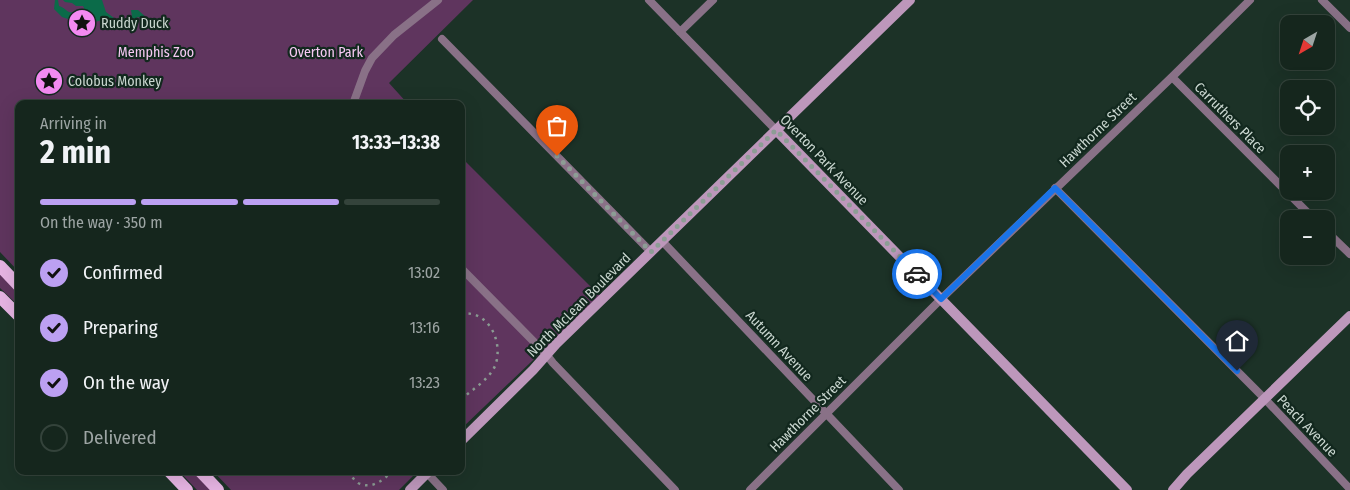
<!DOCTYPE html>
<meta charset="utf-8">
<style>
body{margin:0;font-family:"Fira Sans Condensed",sans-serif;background:#22322a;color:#f1f3f6;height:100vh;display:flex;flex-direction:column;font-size:19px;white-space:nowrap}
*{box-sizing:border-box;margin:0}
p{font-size:16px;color:#9da5a4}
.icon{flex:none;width:28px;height:28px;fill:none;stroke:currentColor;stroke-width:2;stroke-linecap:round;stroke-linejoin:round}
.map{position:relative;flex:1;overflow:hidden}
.side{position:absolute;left:15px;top:100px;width:450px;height:375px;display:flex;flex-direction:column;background:#15261d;border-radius:10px;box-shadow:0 5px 20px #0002,0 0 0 1px #34433b}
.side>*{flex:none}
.needle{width:32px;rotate:219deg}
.controls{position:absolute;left:1280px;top:15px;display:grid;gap:10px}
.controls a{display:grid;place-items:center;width:55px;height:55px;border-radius:10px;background:#15261d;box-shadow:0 5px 20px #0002,0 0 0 1px #34433b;font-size:25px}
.pin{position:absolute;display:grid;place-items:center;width:42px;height:42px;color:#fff;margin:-51px -21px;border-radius:50% 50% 50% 0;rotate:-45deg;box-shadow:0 0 5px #0007}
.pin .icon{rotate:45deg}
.courier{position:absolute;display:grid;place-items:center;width:50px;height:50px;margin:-25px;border:4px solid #1a73e8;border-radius:50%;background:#fff;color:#222;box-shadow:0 1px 6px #0007}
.head em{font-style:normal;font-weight:700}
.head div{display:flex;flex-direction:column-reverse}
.head{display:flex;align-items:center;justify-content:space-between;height:85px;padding:0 25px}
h1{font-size:32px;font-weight:700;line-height:38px}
.bar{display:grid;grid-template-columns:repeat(4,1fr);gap:8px 5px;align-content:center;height:60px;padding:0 25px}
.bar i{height:6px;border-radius:4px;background:#34433b}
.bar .active{background:#bca0f2}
.bar p{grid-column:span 4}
ol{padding:0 25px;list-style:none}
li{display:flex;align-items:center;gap:15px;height:55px}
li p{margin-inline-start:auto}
li .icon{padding:5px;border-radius:50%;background:#bca0f2;color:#111;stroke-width:4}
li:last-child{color:#9da5a4}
li i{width:28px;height:28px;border:2px solid #34433b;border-radius:50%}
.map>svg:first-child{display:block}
.green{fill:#5f355e}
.water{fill:#0b6b49}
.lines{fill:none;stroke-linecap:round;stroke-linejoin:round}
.street{stroke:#897187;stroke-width:8}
.secondary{stroke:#bd97bb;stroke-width:10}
.primary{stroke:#e6b4e3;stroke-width:12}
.rail{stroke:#8a9b92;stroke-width:2.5;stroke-dasharray:2.5 5;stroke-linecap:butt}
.done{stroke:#8d9d95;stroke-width:5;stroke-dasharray:0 9}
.route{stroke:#1a73e8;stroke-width:6}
.labels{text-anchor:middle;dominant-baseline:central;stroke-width:4.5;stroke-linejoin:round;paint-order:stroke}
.poi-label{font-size:14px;fill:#cad7d0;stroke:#12281e;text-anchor:start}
.park-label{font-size:14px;fill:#f7c9f4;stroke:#12281e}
.street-label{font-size:14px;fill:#cad7d0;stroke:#12281e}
</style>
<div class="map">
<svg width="1350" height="490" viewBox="0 0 1350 490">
<rect width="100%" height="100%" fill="#1c3227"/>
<path class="green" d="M0,0H473L389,83L408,104H19V272L0,252Z
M461,157L600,296L461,429Z
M0,273L19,292V306L0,288Z
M179,471H194L212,490H197Z
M213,471H418L399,490H231Z"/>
<path class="water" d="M55,0H58L59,6C65,8 65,10 69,12C71,13 75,12 78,12L82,14L85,10L83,6H76L72,3L65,2L63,0H102L106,12L114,18V24C122,29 127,22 132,17L131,10H138L148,19L144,20L138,17C130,21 123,31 114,26L112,20L110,18L91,23L76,19L71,20L62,17L54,9Z"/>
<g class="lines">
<path class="street" d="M649,0L776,130
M1322,0L1350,28
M680,32L713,0
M442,39L651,252
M1172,77L1314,219
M353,104L365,71L372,58L394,35L438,0
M1055,188L1265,399L1350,489
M1326,231L1350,254
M662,241L899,490
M461,268L546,354L553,363L675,490
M427,473L443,490
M750,490L941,299L1172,77L1250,0"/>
<path class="secondary" d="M776,130L1127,490
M461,441L533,370L556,344L910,0
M410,490L429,471
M1173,490L1187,474L1350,316"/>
<path class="primary" d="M0,266L19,286
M0,297L19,316
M169,471L187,490
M200,471L218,490"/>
<path class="rail" d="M461,314C489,309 504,343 495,366C488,381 472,389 461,400
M349,471C351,476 354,480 358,483C372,490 383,480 393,471"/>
</g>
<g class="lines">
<path class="done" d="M557,156L651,252L776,130L917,274"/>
<path class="route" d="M917,274L941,299L1055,188L1237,371"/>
</g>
<defs>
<symbol id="sight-disc" viewBox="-11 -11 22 22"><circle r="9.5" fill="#f38af1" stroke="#12281e"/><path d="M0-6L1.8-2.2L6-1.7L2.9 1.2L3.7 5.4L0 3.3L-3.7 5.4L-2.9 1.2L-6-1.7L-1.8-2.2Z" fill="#111"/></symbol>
</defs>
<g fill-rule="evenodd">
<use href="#sight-disc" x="66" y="7" width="32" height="32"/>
<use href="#sight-disc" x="33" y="65" width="32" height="32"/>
</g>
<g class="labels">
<g class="poi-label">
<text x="101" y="23">Ruddy Duck</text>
<text x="68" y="81">Colobus Monkey</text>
</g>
<g class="park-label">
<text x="156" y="52">Memphis Zoo</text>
<text x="326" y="52">Overton Park</text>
</g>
<g class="street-label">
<text transform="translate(1230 118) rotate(45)">Carruthers Place</text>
<text transform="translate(1098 130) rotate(-44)">Hawthorne Street</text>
<text transform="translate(824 160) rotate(46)">Overton Park Avenue</text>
<text transform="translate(579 305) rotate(-45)">North McLean Boulevard</text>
<text transform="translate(779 346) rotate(47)">Autumn Avenue</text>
<text transform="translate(808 414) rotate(-45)">Hawthorne Street</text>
<text transform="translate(1307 426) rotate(46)">Peach Avenue</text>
</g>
</g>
</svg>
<div class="controls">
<a><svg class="needle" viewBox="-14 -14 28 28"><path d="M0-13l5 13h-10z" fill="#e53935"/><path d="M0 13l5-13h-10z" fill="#9da5a4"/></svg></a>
<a><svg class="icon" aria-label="locate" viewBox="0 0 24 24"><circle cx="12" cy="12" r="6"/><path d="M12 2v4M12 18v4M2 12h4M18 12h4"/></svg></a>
<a>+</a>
<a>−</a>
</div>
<div class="pin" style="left:557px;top:156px;background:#ea580c"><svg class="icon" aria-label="bag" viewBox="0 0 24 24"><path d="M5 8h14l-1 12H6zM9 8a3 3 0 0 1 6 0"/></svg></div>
<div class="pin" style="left:1237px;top:371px;background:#1f2937"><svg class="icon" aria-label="home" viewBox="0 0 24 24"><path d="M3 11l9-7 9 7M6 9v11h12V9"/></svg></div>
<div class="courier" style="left:917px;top:274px"><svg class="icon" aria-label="car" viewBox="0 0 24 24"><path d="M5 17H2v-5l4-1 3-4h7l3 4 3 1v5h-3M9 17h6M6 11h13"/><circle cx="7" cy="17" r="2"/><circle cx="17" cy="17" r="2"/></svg></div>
<section class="side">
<div class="head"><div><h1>2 min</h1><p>Arriving in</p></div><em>13:33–13:38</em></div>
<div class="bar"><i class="active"></i><i class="active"></i><i class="active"></i><i></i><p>On the way · 350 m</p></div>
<ol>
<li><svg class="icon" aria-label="check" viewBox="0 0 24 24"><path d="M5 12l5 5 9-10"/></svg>Confirmed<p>13:02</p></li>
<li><svg class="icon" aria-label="check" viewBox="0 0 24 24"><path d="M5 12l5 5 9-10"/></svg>Preparing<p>13:16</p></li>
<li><svg class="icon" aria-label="check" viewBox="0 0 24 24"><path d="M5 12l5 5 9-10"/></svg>On the way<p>13:23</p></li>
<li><i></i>Delivered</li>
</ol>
</section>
</div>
